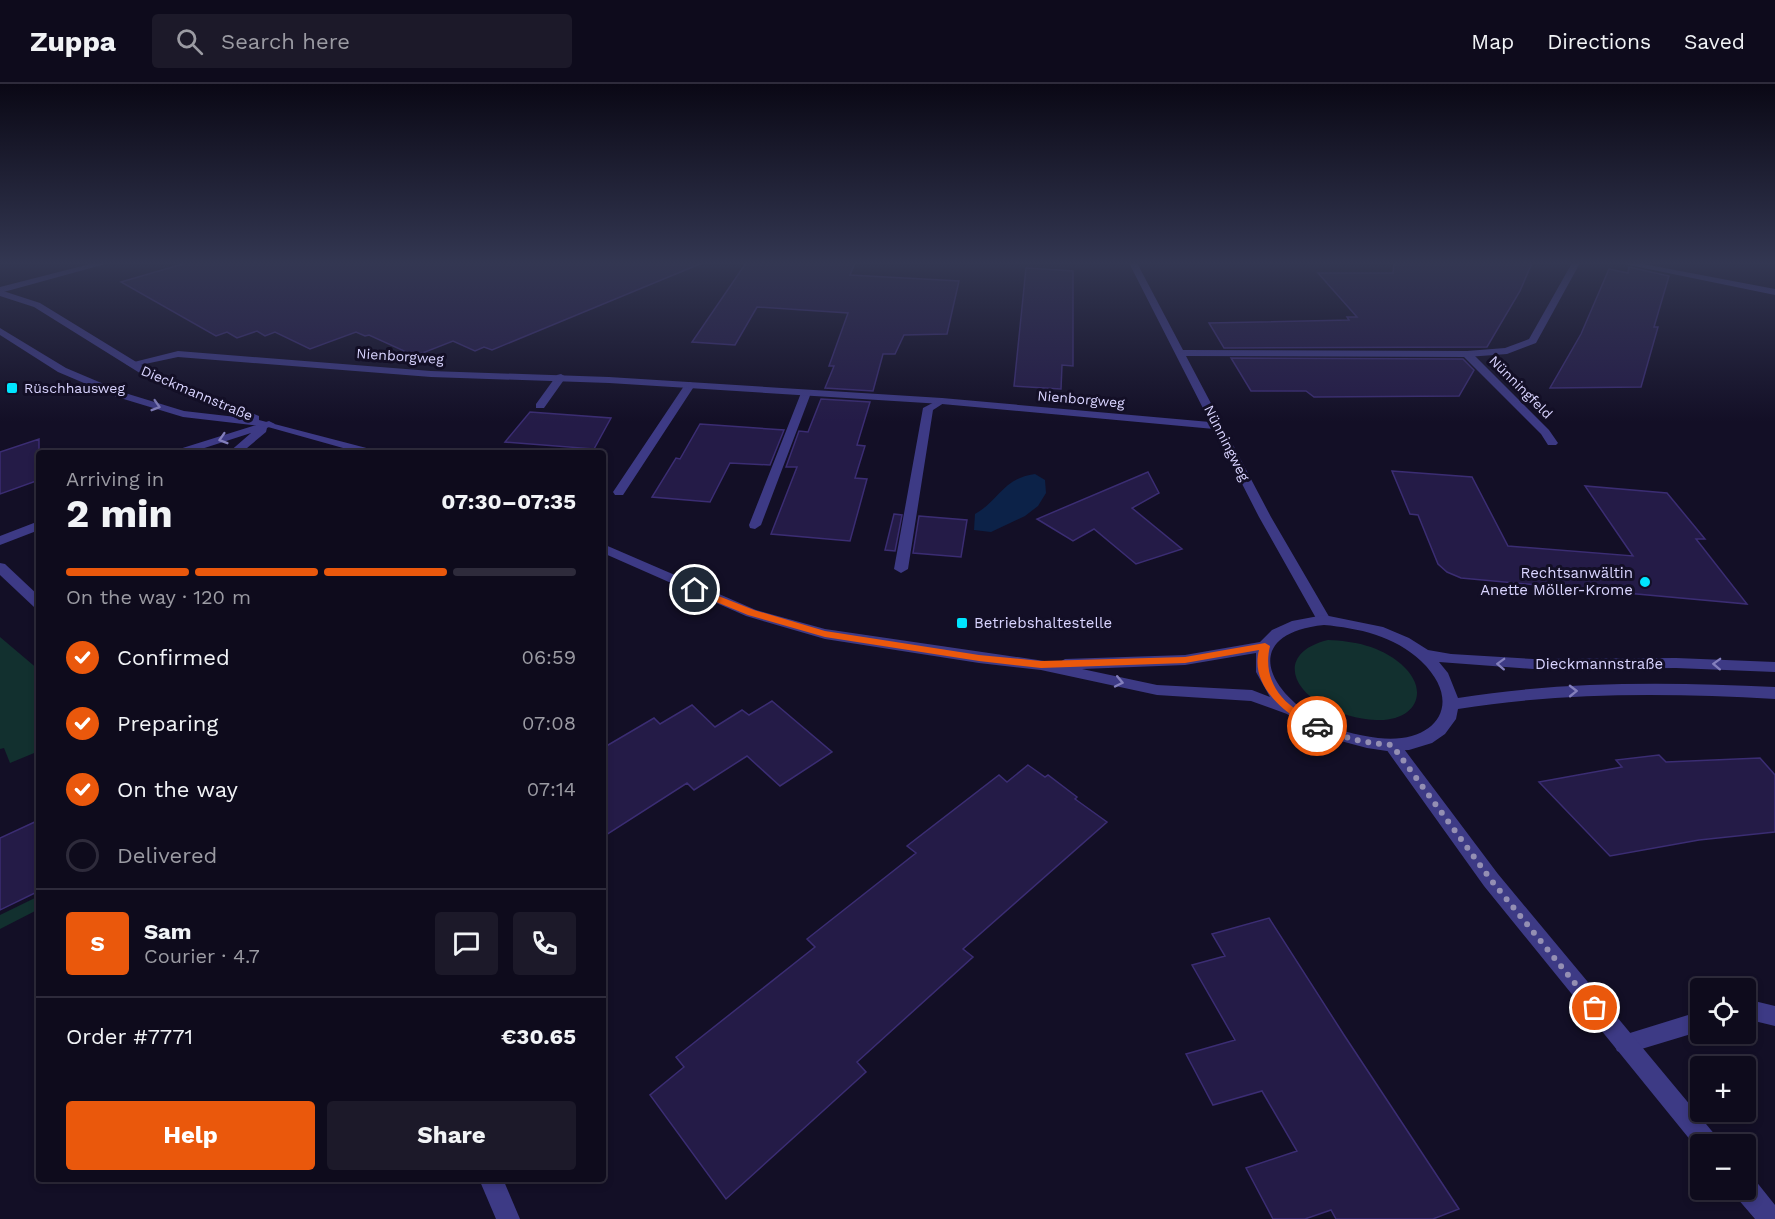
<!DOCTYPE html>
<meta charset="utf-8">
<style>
body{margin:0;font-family:"Work Sans",sans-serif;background:#1c1929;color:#f1f3f6;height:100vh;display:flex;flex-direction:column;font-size:22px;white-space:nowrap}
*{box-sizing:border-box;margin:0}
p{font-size:20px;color:#9b9ba3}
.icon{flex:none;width:33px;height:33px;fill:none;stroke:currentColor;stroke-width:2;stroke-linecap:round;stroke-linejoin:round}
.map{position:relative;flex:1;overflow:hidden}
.sheet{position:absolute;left:36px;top:366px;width:570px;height:732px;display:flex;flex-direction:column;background:#0e0b1c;border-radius:6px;box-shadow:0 3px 9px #0003,0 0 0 2px #2e2b3b}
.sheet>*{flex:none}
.fabs{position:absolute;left:1690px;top:894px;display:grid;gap:12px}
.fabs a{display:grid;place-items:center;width:66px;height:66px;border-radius:6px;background:#0e0b1c;box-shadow:0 3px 9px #0003,0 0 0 2px #2e2b3b;font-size:30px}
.pin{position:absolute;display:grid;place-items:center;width:51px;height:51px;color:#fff;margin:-26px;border:3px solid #fff;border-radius:50%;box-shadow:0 2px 6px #0007}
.courier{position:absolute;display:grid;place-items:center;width:60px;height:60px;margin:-30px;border:4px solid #ea580c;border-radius:50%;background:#fff;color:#222;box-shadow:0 2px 8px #0007}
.overview em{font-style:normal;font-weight:700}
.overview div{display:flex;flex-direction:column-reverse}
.overview{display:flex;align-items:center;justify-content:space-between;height:102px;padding:0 30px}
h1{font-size:39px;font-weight:700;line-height:45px}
.bar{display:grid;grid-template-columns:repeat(4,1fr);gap:9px 6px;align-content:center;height:72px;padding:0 30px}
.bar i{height:8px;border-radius:4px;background:#2e2b3b}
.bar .selected{background:#ea580c}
.bar p{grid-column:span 4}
.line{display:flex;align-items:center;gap:15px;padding:0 30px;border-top:2px solid #2e2b3b}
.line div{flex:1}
.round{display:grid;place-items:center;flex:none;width:63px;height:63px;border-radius:6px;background:#1c1929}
ol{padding:0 30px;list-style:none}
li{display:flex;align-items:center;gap:18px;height:66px}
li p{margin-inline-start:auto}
li .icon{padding:6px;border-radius:50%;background:#ea580c;color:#fff;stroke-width:4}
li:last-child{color:#9b9ba3}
li i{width:33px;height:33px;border:3px solid #2e2b3b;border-radius:50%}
.cta{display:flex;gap:12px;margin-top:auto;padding:12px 30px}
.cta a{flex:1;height:69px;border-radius:6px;background:#ea580c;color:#fff;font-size:24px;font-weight:700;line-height:69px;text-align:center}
.cta a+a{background:#1c1929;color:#f1f3f6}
header{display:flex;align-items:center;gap:36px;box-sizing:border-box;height:84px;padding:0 30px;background:#0e0b1c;border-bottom:2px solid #2e2b3b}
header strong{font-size:28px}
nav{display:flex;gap:33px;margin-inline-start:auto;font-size:21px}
.search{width:420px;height:54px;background:#1c1929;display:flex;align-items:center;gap:15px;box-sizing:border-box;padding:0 21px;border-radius:6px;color:#9b9ba3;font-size:22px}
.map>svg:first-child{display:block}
.green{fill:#12302f}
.water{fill:#0c2248}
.building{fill:#241b47;stroke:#3b2d73;stroke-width:1.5}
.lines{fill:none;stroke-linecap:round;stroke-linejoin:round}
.service{fill:#3d3a85;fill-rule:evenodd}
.minor{fill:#3d3a85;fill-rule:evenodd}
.tertiary{fill:#3d3a85;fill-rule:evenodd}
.oneway{stroke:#837fbc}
.route{fill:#ea580c}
.done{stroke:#948fb3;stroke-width:6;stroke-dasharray:0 10.8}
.poi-dot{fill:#00e5ff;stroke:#130f26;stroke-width:2}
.labels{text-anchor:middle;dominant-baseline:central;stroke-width:6;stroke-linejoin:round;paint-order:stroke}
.far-street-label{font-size:14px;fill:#d9d4ff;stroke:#130f26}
.far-poi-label{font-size:14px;fill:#d9d4ff;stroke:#130f26;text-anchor:start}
.poi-label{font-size:15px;fill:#d9d4ff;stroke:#130f26;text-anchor:end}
.street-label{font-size:15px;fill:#d9d4ff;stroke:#130f26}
</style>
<header>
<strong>Zuppa</strong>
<div class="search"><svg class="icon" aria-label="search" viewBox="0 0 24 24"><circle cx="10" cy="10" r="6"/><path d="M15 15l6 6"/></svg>Search here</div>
<nav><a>Map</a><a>Directions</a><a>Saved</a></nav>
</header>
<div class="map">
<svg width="1775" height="1135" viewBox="0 0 1775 1135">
<rect width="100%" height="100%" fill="#130f26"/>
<path class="green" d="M0,553L39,586V667L10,679L4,664L0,665Z
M1328,556C1354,557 1380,562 1401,580C1432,607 1415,638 1376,636C1357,635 1340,630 1323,621C1287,601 1282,567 1328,556Z
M39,812V825L0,845V831Z"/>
<path class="water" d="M1035,390L1045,396L1046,409L1038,422L1025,432L991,448L974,446L975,430C999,417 1003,394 1035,390Z"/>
<path class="building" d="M186,179H700V180L492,266L484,263L475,267L453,257L415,272L369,251L365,252L356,248L310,265L275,248L265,252L257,247L237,254L227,248L216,252L121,198Z
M746,179H855L850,191L959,197L947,250L904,251L895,270H883L873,307L825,304L834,282H829L848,229L757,223L735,261L692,258Z
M1394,179H1532L1520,207L1487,263L1224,264L1209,239L1349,236L1347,233H1357L1318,189H1393Z
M1629,183L1669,192L1654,243H1658L1641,303L1550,304L1581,250L1609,185L1628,189Z
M1026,184L1073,187V282L1062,281L1061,305L1014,302Z
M1231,274L1463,275L1474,286L1459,312L1314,313L1306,307H1251Z
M821,315L870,318L857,361L865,362L855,394L867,395L850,457L771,450L797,383H786L799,347L808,348Z
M530,328L611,334L594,365L505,358Z
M700,340L784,346L770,381L730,379L710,418L652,413L676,374L680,375Z
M39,355V396L0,410V368Z
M1392,387L1472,393L1508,462L1633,472L1585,402L1667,409L1705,455H1696L1747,520L1461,494L1447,488L1438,480L1418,431L1410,430Z
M1148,388L1159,409L1132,424L1182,465L1136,480L1094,445L1073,457L1037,435Z
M894,430L902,431L895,467L885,466Z
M919,432L967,436L961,473L913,469Z
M772,617L832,668L780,702L747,672L694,706L687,699L603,753V664L654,634L660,640L692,621L715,643L742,626L749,631Z
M1659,671L1666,678L1760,674L1775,691V748L1699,756L1610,772L1539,698L1622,683L1616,676Z
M1028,681L1045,693L1048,691L1077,713L1075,715L1107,738L963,865L973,873L857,978L866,988L726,1115L650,1011L684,983L676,973L815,863L807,855L916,769L907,762L999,691L1007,698Z
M39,736V807L0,826V754Z
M1269,834L1344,951L1459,1125L1433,1135H1336L1331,1126L1305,1135H1273L1246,1084L1297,1067L1262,1007L1213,1021L1186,970L1235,956L1192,881L1225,872L1212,850Z"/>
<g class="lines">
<path class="service" d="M1463,268H1471L1549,346L1558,359L1556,361H1548L1541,350L1463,272Z
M561,290L566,293L544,324H536V320L557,291Z
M690,298L695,301L625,408L623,411H615L613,408L686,299Z
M806,306L811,309L761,441L755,445L750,444L749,441L801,309Z
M942,314L947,317L933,326L908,485L901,489L894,485L923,324Z
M1746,915L1775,922V942L1746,935Z
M1701,927V947L1625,970L1617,967L1614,960L1617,953Z"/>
<path class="minor" d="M94,179H109L0,209V203Z
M1129,179H1137L1183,266L1467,267L1505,264L1529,255L1572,179H1580L1536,259L1507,270L1467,273L1186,272L1271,433L1331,536L1324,541L1317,536L1259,433L1214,345L942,320L609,299L431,293L178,273L131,283L126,280L178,267L431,287L609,293L942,314L1210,338Z
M1619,179H1638L1775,205V211Z
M269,337L275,340L267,344L266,348L241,369H228L251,349L189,369H171L173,367Z
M39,437V446L0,461V452Z
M0,479L5,480L39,512V524L34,523L0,491Z
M1392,655L1398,657L1498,790L1716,1052L1719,1060H1701L1700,1068L1484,802L1386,665L1384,661L1386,657Z
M1746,1093L1755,1096L1775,1121V1135H1755L1737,1114L1734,1106H1746Z
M479,1095H503L520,1135H496Z"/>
<path class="tertiary" d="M0,206L40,219L151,287L259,332V336L378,367L380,369H361L268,343L183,333L117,313L58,288L0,251V244L66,284L125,309L184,327L245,334L143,291L34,223L0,212Z
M603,460L756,526L825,545L1058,579L1065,575L1185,571L1260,558L1272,546L1292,537L1324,531L1383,543L1409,554L1428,566L1451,570L1533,575L1676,574L1775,578V588L1676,584L1533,585L1439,578L1448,589L1458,614C1563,597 1669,598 1775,603V615C1669,609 1563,608 1458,625L1456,635L1445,650L1432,659L1409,666L1387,667L1367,664L1322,652L1287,630L1251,617L1157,611L1041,586L979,579L825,555L746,532L603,469ZM1324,541C1358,544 1395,552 1421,577C1466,620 1435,661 1378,654C1356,651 1333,646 1314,633C1261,600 1247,549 1324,541ZM1256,569V588L1270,613L1252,606L1157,601L1082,585L1185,581Z"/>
</g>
<defs><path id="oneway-chevron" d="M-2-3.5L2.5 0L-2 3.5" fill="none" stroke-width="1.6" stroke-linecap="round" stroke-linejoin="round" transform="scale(1.5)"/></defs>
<g class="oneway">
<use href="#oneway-chevron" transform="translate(156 322) rotate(17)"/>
<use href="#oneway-chevron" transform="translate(223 355) rotate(163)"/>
<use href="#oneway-chevron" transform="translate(1501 580) rotate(-178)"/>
<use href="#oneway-chevron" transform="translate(1717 580) rotate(-178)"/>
<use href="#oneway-chevron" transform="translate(1119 598) rotate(12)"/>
<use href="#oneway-chevron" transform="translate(1573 607) rotate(-1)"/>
</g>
<linearGradient id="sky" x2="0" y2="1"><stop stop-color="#0a0815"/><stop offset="0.53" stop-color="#333752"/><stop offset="1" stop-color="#333752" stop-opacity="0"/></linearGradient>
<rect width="1775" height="338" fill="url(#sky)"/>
<path class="route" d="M692,504H698L754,526L825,547L979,571L1041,577L1185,573L1265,559L1270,562C1264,587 1273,609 1294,624C1303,630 1315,634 1322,642L1320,645C1312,647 1306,641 1299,636C1275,621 1251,596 1259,566L1185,579L1041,584L979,577L825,553L748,531L692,508Z"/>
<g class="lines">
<path class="done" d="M1317,642C1342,654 1365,659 1392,661L1491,796L1595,924"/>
</g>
<g class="poi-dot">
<rect x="6" y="298" width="12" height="12" rx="3"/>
<circle cx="1645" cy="498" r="6"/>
<rect x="956" y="533" width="12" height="12" rx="3"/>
</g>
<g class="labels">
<g class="far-street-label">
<text transform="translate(400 272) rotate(4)">Nienborgweg</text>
<text transform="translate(1521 303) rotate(45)">Nünningfeld</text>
<text transform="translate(197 309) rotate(23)">Dieckmannstraße</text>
<text transform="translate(1081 315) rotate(5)">Nienborgweg</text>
<text transform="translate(1227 359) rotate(63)">Nünningweg</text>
</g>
<g class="far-poi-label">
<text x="24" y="304">Rüschhausweg</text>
</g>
<g class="poi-label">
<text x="1633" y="489">Rechtsanwältin<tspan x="1633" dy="17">Anette Möller-Krome</tspan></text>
<text x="974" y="539" text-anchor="start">Betriebshaltestelle</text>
</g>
<g class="street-label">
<text x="1599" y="580">Dieckmannstraße</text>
</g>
</g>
</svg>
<div class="fabs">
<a><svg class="icon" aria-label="locate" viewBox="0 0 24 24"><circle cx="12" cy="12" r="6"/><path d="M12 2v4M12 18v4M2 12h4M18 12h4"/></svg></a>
<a>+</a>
<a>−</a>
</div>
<div class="pin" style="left:1595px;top:924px;background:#ea580c"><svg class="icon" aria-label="bag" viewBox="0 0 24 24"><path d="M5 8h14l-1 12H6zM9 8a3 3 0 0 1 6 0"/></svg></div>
<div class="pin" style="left:695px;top:506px;background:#1f2937"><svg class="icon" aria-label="home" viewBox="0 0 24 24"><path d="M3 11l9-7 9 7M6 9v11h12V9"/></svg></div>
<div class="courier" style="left:1317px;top:642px"><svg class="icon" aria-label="car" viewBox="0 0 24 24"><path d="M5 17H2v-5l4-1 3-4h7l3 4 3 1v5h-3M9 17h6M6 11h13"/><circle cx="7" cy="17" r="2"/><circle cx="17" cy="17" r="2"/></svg></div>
<section class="sheet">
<div class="overview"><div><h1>2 min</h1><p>Arriving in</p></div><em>07:30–07:35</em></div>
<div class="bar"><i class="selected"></i><i class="selected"></i><i class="selected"></i><i></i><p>On the way · 120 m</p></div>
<ol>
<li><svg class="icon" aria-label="check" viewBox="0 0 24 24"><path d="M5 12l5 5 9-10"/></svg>Confirmed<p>06:59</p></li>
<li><svg class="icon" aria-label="check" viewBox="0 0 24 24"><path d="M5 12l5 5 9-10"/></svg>Preparing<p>07:08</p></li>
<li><svg class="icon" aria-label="check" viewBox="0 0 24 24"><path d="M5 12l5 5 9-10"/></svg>On the way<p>07:14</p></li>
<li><i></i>Delivered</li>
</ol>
<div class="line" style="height:108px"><b class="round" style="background:#ea580c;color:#fff">S</b><div><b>Sam</b><p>Courier · 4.7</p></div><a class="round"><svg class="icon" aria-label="chat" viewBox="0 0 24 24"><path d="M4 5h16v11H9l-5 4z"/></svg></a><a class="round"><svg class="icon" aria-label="phone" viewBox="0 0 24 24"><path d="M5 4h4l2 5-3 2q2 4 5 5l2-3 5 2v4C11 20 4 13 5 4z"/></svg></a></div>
<div class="line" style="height:78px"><div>Order #7771</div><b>€30.65</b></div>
<div class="cta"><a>Help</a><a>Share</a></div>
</section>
</div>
